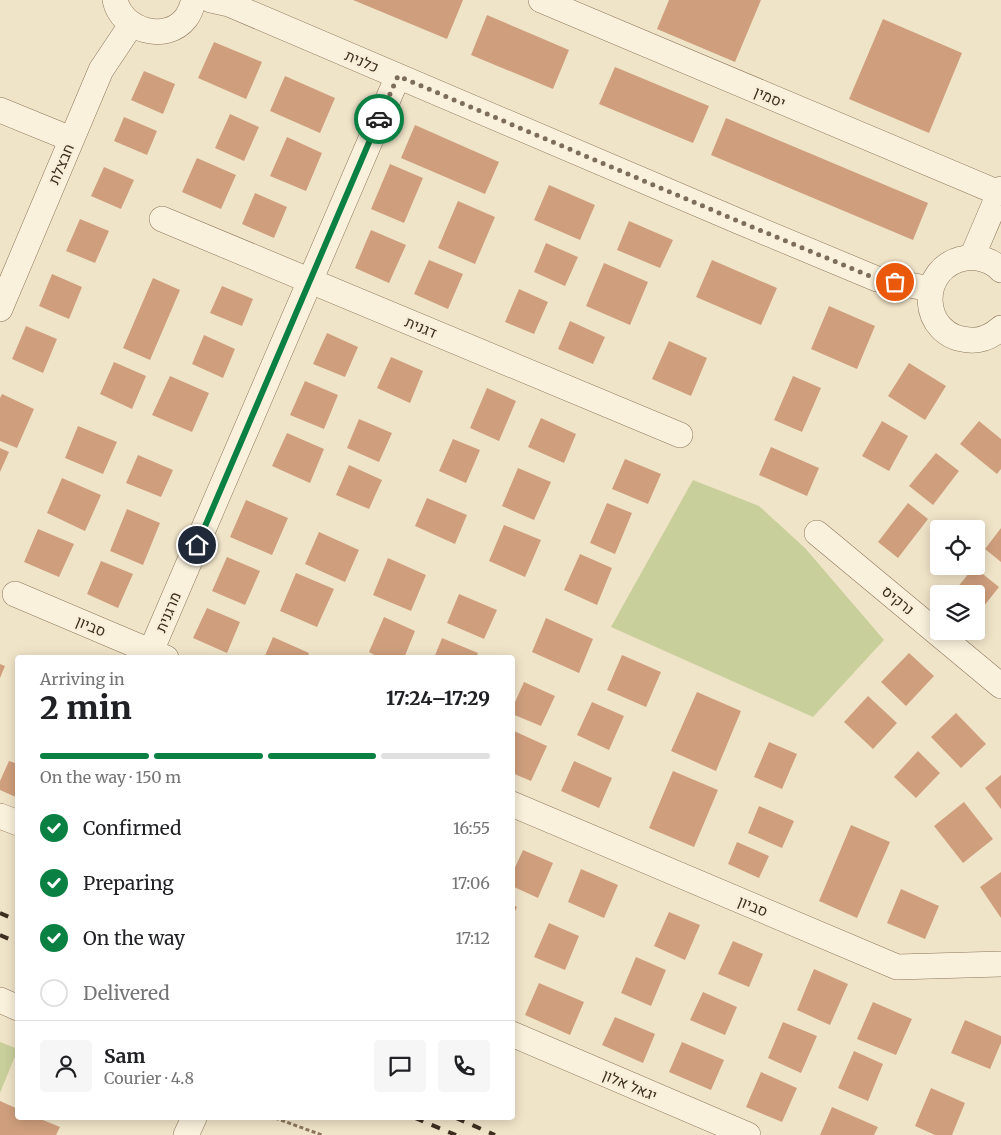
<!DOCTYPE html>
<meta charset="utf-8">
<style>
body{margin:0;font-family:Merriweather,Heebo,serif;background:#f6f6f6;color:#202124;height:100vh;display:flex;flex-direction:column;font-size:19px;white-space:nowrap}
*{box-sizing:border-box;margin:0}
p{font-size:16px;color:#757577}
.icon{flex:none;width:28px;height:28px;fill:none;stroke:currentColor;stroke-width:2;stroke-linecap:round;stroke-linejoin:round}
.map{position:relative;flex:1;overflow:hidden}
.panel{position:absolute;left:15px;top:655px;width:500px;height:465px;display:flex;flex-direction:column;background:#fff;border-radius:5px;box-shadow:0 2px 12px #0003}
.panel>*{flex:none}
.fabs{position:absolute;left:930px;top:520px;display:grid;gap:10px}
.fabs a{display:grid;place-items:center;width:55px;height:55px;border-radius:5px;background:#fff;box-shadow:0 2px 12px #0003;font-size:25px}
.pin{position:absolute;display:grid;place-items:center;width:42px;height:42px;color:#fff;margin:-21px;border:2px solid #fff;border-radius:50%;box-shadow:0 1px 5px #0007}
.courier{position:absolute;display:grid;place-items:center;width:50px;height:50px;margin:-25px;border:4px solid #0b8043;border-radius:50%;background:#fff;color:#222;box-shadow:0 1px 6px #0007}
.summary em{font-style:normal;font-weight:800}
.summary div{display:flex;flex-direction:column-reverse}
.summary{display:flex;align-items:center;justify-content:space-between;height:85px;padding:0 25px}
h1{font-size:32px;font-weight:800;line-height:38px}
.bar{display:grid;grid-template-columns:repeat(4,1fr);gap:8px 5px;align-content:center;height:60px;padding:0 25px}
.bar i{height:6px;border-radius:4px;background:#e0e0e0}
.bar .selected{background:#0b8043}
.bar p{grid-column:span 4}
.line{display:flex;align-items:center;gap:12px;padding:0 25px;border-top:1px solid #e0e0e0}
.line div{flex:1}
.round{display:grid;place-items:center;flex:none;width:52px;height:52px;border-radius:5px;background:#f6f6f6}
ol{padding:0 25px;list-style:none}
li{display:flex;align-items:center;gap:15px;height:55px}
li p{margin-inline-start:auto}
li .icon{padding:5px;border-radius:50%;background:#0b8043;color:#fff;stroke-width:4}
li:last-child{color:#757577}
li i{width:28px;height:28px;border:2px solid #e0e0e0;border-radius:50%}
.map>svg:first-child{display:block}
.green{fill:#c9cf9b}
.building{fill:#cf9f7d}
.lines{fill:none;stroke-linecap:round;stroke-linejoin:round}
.minor-casing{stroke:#8d765c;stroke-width:26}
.path{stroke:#8d765c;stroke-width:3;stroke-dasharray:4 2.5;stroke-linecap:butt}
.minor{stroke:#faf1dc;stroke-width:25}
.rail{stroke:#3d2e20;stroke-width:4;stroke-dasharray:9 9;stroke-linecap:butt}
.done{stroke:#7c6e5b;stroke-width:5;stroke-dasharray:0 9}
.route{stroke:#0b8043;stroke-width:6}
.labels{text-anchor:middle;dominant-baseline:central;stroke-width:4.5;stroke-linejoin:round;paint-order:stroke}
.street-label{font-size:15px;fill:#3d2e20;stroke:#f7eed8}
</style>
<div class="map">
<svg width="1001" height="1135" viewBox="0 0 1001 1135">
<rect width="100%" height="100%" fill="#f0e4c8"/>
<path class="green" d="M693,480L759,506L805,548L884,640L813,717L611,627Z
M0,1042L18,1049L0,1093Z"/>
<path class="building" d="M353,0H463L447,39Z
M669,0H761L735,62L657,29Z
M487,15L569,50L553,89L471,55Z
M883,19L962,53L929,133L849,99Z
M214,42L262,62L246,99L198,78Z
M615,67L709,106L693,143L599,104Z
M144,71L175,84L163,114L131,100Z
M285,76L335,98L320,133L270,111Z
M230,114L259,127L244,161L215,148Z
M124,117L157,131L147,155L114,141Z
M726,118L928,203L913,240L711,155Z
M415,125L499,162L485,194L401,158Z
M287,137L322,153L306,191L270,176Z
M197,158L236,175L221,209L182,192Z
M390,164L423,178L404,223L371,209Z
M104,167L134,180L121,209L91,196Z
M549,185L595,205L580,240L534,220Z
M255,193L287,207L274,238L242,224Z
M458,201L495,217L475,264L438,248Z
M80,219L109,231L95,263L66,251Z
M629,221L673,240L660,268L617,250Z
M371,230L406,245L389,283L355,268Z
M546,243L578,257L565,286L534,272Z
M429,260L463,274L448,309L414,294Z
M712,260L777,288L761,325L696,297Z
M604,263L648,282L630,325L586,306Z
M52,274L82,287L69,319L39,306Z
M153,278L180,290L150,360L123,348Z
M222,286L253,299L242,326L210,313Z
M519,289L548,302L534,334L505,322Z
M829,306L875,326L857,369L811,349Z
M570,321L605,337L593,364L558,349Z
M26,326L57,339L43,373L12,359Z
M327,333L358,347L345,377L313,364Z
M204,335L235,349L223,378L192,364Z
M669,341L707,358L691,396L652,379Z
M391,357L423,371L410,403L377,388Z
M114,362L146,376L132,409L100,394Z
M909,363L946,386L925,420L888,396Z
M170,376L209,393L192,432L152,415Z
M793,376L821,388L802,432L774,420Z
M305,381L338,395L324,429L290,415Z
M487,388L516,401L499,441L470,428Z
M2,394L34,409L17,448L0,441V398Z
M541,418L576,434L564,463L528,447Z
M359,419L392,433L379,462L347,448Z
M882,421L908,436L889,471L862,456Z
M979,421L1001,439V469L997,474L960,444Z
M78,426L117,442L103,474L65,458Z
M287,433L324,449L310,483L272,466Z
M453,439L480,450L466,483L439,471Z
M771,447L819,468L807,496L759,475Z
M0,448L9,452L0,472Z
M936,453L959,471L933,505L909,486Z
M138,455L173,470L161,497L126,483Z
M625,459L661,474L648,504L612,489Z
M349,465L382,480L369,509L336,495Z
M518,468L551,482L534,520L502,506Z
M62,478L101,495L85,531L47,513Z
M427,498L467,515L455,544L415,526Z
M246,500L288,518L272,555L230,537Z
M607,503L632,513L615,554L590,543Z
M908,503L928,519L898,558L878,542Z
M127,509L160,523L143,565L110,551Z
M504,525L541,540L525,577L489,561Z
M1001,528V562L985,549Z
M38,529L74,544L59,577L24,562Z
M319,532L359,550L345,582L305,564Z
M580,554L612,568L597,605L564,590Z
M227,557L260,571L245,605L212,591Z
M388,558L426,575L411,611L373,595Z
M101,561L133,574L118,608L87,594Z
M974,567L999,587L976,616V594H952Z
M296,573L334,589L317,627L280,611Z
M459,594L497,610L484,639L447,623Z
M207,608L240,622L227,653L193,638Z
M384,617L415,631L404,658H380L369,652Z
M546,618L593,639L579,673L532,652Z
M273,637L309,653L307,658H264Z
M442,638L478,653L476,658H434Z
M909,653L934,676L906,706L881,682Z
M622,655L661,672L646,707L607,690Z
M0,664L5,666L0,678Z
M524,682L555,696L541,726L512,714V709Z
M697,692L741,711L716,771L671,751Z
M868,696L897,723L873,749L844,722Z
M592,702L624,716L609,750L577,735Z
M956,713L986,744L961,768L931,737Z
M514,731L547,746L531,781L512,773Z
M769,742L797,754L782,789L754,777Z
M918,751L940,773L916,798L894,777Z
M9,761L18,764V798L0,790V781Z
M574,761L612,778L599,808L561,791Z
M673,771L718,790L694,847L649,828Z
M1001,775V809L985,788Z
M964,802L993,839L963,863L934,826Z
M759,806L794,821L782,848L748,833Z
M851,825L890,842L857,918L819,901Z
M737,842L769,856L759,878L728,864Z
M523,850L553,863L538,898L512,886V874Z
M581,869L618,885L604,918L568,902Z
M1001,872V918L980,887Z
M901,889L939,906L925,939L887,923Z
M512,904L517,907L512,918Z
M669,912L700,925L685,960L654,946Z
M549,923L579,936L565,970L534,957Z
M733,941L763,954L749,987L718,974Z
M636,957L666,970L651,1006L621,993Z
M814,969L848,984L830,1025L797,1010Z
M539,983L584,1002L570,1035L525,1015Z
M703,992L737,1007L725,1035L690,1020Z
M873,1002L912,1019L896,1055L857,1039Z
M615,1017L655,1034L643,1063L602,1045Z
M965,1020L1001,1036V1043L990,1069L951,1053Z
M783,1022L817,1036L801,1073L768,1058Z
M682,1042L724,1060L711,1090L669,1072Z
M854,1051L883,1064L868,1101L838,1088Z
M761,1072L797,1088L782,1122L746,1107Z
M931,1088L965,1103L952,1135H935L915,1126Z
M0,1101L18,1109V1118H38L60,1127L56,1135H0Z
M832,1107L878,1127L874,1135H820Z"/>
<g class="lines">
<defs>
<path id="minor" d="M115,0C121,30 166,44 186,18C190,13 192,6 194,0
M211,0L229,4L738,221L877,279L931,289
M541,0L999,193
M0,110L71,139
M162,219L680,435
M972,257L1001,189
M1001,270C993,261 978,256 966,258C916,266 919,338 970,340C981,341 992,336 1001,328
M0,309L101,70L131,25
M817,533L1001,686
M15,594L166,658
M151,651L398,76
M512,804L897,967L1001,964
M0,816L18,823
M0,1000L18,1008
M512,1034L748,1135
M186,1135L194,1118"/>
</defs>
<use href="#minor" class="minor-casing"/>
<path class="path" d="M275,1118L322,1135"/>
<use href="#minor" class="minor"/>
<path class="rail" d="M0,913L18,921
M0,935L18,943
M415,1118L456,1135
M456,1118L495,1135"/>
</g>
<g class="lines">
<path class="done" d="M379,119L398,76L738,221L877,279L895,282"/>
<path class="route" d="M197,545L379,119"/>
</g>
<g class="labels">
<g class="street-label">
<text transform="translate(362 61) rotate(23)">כלנית</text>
<text transform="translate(770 97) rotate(23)">יסמין</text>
<text transform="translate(61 164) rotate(-67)">חבצלת</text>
<text transform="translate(421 327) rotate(23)">דגנית</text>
<text transform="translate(898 600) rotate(39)">נרקיס</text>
<text transform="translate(168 612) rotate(-67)">מרגנית</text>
<text transform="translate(91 626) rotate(23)">סביון</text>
<text transform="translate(753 906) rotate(23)">סביון</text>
<text transform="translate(630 1085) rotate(23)">יגאל אלון</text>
</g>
</g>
</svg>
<div class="fabs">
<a><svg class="icon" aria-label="locate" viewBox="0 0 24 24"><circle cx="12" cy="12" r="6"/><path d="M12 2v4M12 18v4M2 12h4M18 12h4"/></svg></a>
<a><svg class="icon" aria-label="layers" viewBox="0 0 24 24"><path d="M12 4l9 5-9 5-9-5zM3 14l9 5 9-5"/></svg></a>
</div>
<div class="pin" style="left:895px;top:282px;background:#ea580c"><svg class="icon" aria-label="bag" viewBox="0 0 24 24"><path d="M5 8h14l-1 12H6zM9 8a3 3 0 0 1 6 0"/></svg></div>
<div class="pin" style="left:197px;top:545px;background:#1f2937"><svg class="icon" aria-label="home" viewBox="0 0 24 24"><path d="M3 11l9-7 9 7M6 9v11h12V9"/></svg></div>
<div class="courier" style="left:379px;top:119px"><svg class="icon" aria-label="car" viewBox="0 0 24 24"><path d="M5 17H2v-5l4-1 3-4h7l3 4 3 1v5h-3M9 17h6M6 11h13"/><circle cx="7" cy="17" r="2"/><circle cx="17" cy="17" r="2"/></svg></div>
<section class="panel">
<div class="summary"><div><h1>2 min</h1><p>Arriving in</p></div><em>17:24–17:29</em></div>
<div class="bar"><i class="selected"></i><i class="selected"></i><i class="selected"></i><i></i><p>On the way · 150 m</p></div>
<ol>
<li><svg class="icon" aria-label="check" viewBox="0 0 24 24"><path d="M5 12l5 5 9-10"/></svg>Confirmed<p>16:55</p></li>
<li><svg class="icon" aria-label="check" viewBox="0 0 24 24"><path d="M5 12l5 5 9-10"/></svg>Preparing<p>17:06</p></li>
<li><svg class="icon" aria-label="check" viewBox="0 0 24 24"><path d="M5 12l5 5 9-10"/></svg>On the way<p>17:12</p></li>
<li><i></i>Delivered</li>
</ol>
<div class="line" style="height:90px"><a class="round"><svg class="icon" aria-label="person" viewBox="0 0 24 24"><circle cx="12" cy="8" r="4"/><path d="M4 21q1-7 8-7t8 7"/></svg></a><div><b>Sam</b><p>Courier · 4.8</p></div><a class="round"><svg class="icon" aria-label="chat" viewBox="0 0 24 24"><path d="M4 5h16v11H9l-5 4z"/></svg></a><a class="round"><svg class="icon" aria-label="phone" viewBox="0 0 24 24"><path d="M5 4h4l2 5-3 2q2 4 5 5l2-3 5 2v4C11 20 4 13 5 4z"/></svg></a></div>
</section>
</div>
